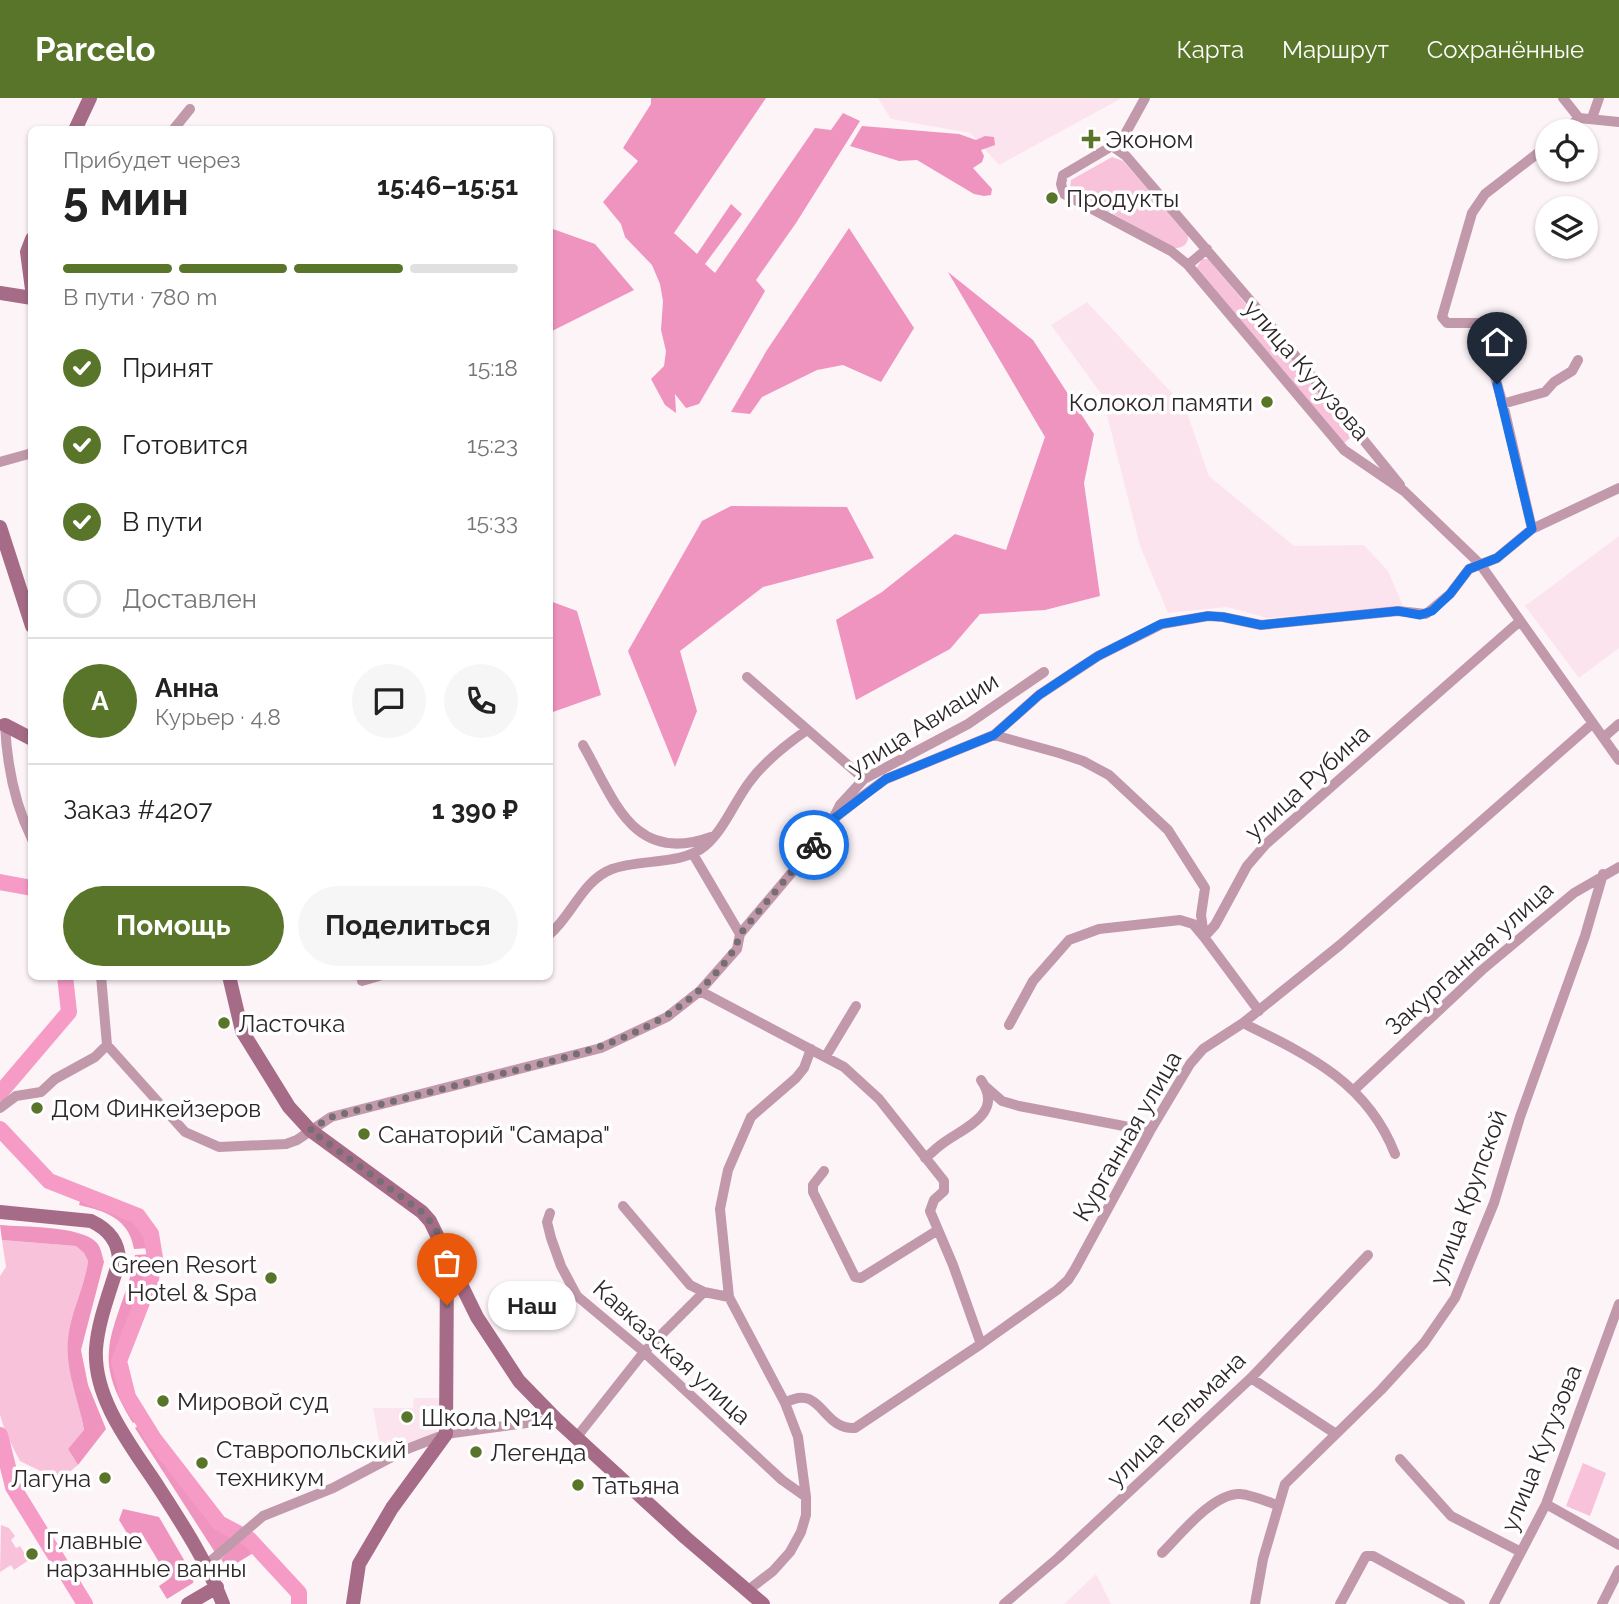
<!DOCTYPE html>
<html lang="ru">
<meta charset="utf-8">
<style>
body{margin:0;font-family:Raleway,sans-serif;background:#f6f6f6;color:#222;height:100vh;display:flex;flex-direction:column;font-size:26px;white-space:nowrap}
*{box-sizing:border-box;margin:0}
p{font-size:23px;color:#767676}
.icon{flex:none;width:38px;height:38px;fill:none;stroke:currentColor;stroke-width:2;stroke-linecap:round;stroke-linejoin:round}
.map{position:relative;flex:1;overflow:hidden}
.drawer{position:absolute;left:28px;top:28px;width:525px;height:854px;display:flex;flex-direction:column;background:#fff;border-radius:10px;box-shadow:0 2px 5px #0004}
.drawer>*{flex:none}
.controls{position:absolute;left:1535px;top:21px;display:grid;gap:14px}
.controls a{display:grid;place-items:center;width:63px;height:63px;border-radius:50%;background:#fff;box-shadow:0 2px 5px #0004;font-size:35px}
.pin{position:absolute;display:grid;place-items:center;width:60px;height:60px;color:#fff;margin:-72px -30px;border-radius:50% 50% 50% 0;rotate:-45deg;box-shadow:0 0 7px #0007}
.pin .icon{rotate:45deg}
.courier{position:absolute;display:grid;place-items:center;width:70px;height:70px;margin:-35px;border:5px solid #1a73e8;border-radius:50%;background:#fff;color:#222;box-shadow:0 2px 9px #0007}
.bubble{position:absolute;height:49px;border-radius:24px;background:#fff;box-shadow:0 2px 5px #0004;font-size:23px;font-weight:700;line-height:49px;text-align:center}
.headline em{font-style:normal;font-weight:700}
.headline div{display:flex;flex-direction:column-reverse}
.headline{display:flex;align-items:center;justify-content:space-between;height:119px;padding:0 35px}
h1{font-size:46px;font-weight:700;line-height:52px}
.bar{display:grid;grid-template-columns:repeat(4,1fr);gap:10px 7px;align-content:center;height:84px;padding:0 35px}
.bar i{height:9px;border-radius:5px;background:#e0e0e0}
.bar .active{background:#58752a}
.bar p{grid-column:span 4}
.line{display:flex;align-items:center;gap:18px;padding:0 35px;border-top:2px solid #e0e0e0}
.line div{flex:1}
.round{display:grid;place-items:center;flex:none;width:74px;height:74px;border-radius:37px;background:#f6f6f6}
ol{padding:0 35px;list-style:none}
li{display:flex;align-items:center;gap:21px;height:77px}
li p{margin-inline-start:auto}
li .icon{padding:7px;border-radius:50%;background:#58752a;color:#fff;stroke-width:4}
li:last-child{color:#767676}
li i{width:38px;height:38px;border:4px solid #e0e0e0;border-radius:50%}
.action{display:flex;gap:14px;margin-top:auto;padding:14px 35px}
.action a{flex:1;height:80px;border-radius:42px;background:#58752a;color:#fff;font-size:28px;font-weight:700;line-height:80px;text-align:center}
.action a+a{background:#f6f6f6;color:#222}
header{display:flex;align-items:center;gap:42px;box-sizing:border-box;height:98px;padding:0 35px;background:#58752a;color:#fff}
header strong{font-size:33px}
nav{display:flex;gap:38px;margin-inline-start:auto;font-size:24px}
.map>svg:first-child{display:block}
.built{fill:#fce4ee}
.green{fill:#f8c2da}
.forest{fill:#ef93bf}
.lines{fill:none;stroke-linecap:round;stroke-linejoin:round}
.river{stroke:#f69ac6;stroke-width:16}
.street{stroke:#c299ab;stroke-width:10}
.secondary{stroke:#a56b87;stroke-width:14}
.done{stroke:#766e72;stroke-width:7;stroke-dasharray:0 12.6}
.route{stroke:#1a73e8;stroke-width:9}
.poi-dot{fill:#58752a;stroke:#fff;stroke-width:2.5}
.labels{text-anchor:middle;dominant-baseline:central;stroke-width:7;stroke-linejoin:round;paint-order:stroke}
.poi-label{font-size:24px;fill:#2e262a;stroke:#fff;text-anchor:start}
.street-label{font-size:24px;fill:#2e262a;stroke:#fff}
</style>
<header>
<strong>Parcelo</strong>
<nav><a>Карта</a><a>Маршрут</a><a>Сохранённые</a></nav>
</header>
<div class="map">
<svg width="1619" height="1506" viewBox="0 0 1619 1506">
<rect width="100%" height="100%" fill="#fdf4f8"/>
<path class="built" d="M878,0H1122L999,67L970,35L891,21Z
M1087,204L1185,309L1209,378L1294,448L1364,447L1388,473L1404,510L1267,520L1227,509L1168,515L1140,448L1102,297L1051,227Z
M1619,438V550L1579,580L1525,508Z
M414,1300H439V1328L435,1336L381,1353L373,1310H413Z
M1096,1476L1111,1506H1064Z"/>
<path class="green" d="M1112,59L1123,63L1188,136C1189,146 1183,151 1173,150L1070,91L1071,82Z
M1202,161H1208L1355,336L1344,345L1196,171Z
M2,1142L76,1148L84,1155L88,1163L72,1283L79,1307L84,1333L68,1351L78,1367L59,1382L20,1363L6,1336L0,1317V1178L6,1169Z
M1583,1365L1606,1375L1590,1418L1566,1408Z
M1,1427L9,1430L15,1438L11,1442L16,1450L20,1448L29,1462L14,1472L11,1467L0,1474Z"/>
<path class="forest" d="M651,0H766L674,135L697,156L731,106L742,116L705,166L715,175L815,30L831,32L843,15L860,23L796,125L756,182L765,193L699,306L686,310L675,296L676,315L665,307L651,281L664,268L666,253L661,232L663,203L660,186L652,167L625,139L621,126L603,104L638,63L623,50L651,6Z
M862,28L959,36L976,42L985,38L994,39L995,47L981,52L984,58L982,64L973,70L992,91L991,97L984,98L974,96L917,62L899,63L850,48Z
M550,130L595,146L634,192L550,234Z
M849,130L914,230L881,284L843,267L817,272L762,299L750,316L731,314L767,252Z
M948,174L1033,242L1094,336L1084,385L1100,498L1045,512L980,516L950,551L856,602L836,522L882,494L955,436L1006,452L1045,339Z
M731,408L847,409L874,460L763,489L680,553L697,613L675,669L628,553L702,423Z
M550,503L577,513L601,597L550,615Z
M81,1100C110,1112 144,1116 150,1150L134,1151C129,1121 106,1113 79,1107Z
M0,1127C22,1129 81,1128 96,1144C101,1149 102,1157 104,1164L81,1252L88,1287L106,1331L78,1367L68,1351L84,1332C79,1302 65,1273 68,1242C70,1215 85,1190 88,1163L84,1155L76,1148L2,1142Z
M151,1156L148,1180L116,1263L126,1301L138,1322L133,1325C120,1304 106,1278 109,1253C111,1224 131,1188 135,1157Z
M141,1326L217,1427L235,1438L216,1456L135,1330Z
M123,1411L159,1419L194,1479L193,1485L167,1501L159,1488L169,1481L141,1434L130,1440L119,1422Z
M241,1441L255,1454L227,1471L221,1461Z"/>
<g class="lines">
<path class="river" d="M0,784L32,790
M0,995L69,914L65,878
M0,1031L49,1083L138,1118L151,1136L155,1160L151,1181L119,1263L128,1299L154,1341L219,1425L249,1441L299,1495V1506
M0,1337L13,1389L85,1506"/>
<path class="street" d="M1145,0L1124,38L1112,48L1063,77L1061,86L1064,96L1171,153L1188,167L1344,352L1404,393L1480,466L1619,662
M1563,0L1579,20
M1579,20L1619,24
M1592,20L1599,0
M173,32L190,11
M1565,33L1579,20
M1112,48L1126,58L1254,207L1400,387
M1188,167L1207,151
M1502,306L1545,294L1554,284L1572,273L1578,262
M0,364L32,355
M1532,431L1505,314L1480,225H1447L1442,219L1472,115L1485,96L1547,48
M747,579L864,681
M1,626L5,627C7,667 14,705 32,741
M994,637L1059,655L1083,663L1109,677L1168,732L1205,790L1201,817L1204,839L1259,913
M1604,639L1619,626
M583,647C615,703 633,767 711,739
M834,719L840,707L864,681L968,626L1044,574
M693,756L740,836
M550,836C572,817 583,782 612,771C639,761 683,767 705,748C725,731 735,702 751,682C766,662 787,646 807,632
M101,878L107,947L185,1034L219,1049L286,1046L297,1042L331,1019L601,950L667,919L700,893L737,851L740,836L799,766L832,722L864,697L886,681L994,637L1039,597L1098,558L1162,526L1208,518L1223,519L1261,527L1398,513L1426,516L1450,496L1469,471L1497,460L1532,431L1619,390
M362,878V883L379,878
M700,893L844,969L879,1001L944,1083V1093L934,1102L930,1113L953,1167L981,1246
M1243,925C1308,957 1367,984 1395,1056
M1009,927L1033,883L1069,842L1099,831L1180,822L1193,826L1204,839L1215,827L1247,768L1266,746L1520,523
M826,958L856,908
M986,989L1002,1003L1019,1008L1150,1033
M1354,992L1482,872L1574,795L1619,769
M0,1010L16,998L41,994L55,981L95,959L107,947
M925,1060C931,1056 936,1050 942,1046C963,1030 1005,1016 981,982
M824,1073L813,1087V1094L855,1179L861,1180L938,1132
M623,1108L690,1187L704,1194L729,1199
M550,1115L547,1124L551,1140L561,1168L577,1198L644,1254L782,1382L806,1399
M1251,1280L1336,1336
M785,1305C822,1284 821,1332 855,1330L981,1246L1057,1192L1068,1182L1075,1171L1150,1033L1190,966L1203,951L1243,925L1340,847L1593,625
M576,1340L644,1254L704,1194
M1400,1361L1451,1418L1521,1454
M1546,1406L1619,1447
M1162,1455C1180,1437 1213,1395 1240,1396C1252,1397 1266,1403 1277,1407
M206,1467L263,1418L333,1390L407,1351L446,1336L556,1321
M747,1493L773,1473L790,1454L801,1434L806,1417V1399L798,1339L785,1305L729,1199L720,1111L728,1072L751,1019L796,980L804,970L811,951
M1004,1506L1058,1460L1251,1280L1368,1157
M1255,1506L1263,1461L1285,1386L1381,1292L1424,1245L1455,1200L1494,1105L1520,1019L1585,838L1603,776
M1340,1506L1366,1458H1373L1460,1506
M1494,1506L1546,1406L1619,1206
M1602,1506L1619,1472"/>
<path class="secondary" d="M75,32L90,0
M32,141L27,154L32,191
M0,195L32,200
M0,429L32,528
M5,627L32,641
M229,878L242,933L289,1009L310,1032L422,1114L430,1123L477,1219L519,1283L556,1321L686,1440L763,1506
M0,1114L91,1123C108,1131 119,1144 119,1163C111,1191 98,1222 96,1251C93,1302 133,1350 159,1390C183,1427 207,1464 223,1506
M188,1506L217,1489
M353,1506L359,1466L392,1410L446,1336L447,1163"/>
</g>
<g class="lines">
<path class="done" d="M447,1207C447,1168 451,1145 422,1114L310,1032L331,1019C381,1006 431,994 481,981C565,959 656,944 715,876C726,863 736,853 740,836L814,747"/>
<path class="route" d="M814,747L832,722L886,681L994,637L1039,597L1078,571L1098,558L1161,526L1208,518L1223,519L1261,527L1398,513L1420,517L1432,513L1450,496L1469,471L1497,460L1532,431L1497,286"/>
</g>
<g class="poi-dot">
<path d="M1087.5 30.5h7v7h7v7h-7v7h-7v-7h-7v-7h7z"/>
<circle cx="1052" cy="100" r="7"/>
<circle cx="1267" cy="304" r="7"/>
<circle cx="224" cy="925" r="7"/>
<circle cx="37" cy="1010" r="7"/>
<circle cx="364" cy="1036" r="7"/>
<circle cx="271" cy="1180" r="7"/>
<circle cx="163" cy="1303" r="7"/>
<circle cx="407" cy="1319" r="7"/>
<circle cx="476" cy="1354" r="7"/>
<circle cx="202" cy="1365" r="7"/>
<circle cx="105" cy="1380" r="7"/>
<circle cx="578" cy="1387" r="7"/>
<circle cx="32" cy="1456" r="7"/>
</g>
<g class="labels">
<g class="poi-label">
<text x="1105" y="41">Эконом</text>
<text x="1066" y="100">Продукты</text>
<text x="1253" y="304" text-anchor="end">Колокол памяти</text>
<text x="238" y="925">Ласточка</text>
<text x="51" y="1010">Дом Финкейзеров</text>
<text x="378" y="1036">Санаторий "Самара"</text>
<text x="257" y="1166" text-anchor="end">Green Resort<tspan x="257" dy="28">Hotel &amp; Spa</tspan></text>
<text x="177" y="1303">Мировой суд</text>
<text x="421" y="1319">Школа №14</text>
<text x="216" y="1351">Ставропольский<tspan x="216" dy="28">техникум</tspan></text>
<text x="490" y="1354">Легенда</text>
<text x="91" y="1380" text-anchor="end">Лагуна</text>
<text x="592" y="1387">Татьяна</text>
<text x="46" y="1442">Главные<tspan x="46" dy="28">нарзанные ванны</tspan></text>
</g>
<g class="street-label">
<text transform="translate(1307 272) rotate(49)">улица Кутузова</text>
<text transform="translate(923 626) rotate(-32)">улица Авиации</text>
<text transform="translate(1307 684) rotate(-42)">улица Рубина</text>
<text transform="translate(1469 860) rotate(-42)">Закурганная улица</text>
<text transform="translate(1127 1038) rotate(-60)">Курганная улица</text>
<text transform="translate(1468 1099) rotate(-70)">улица Крупской</text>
<text transform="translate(672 1254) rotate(42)">Кавказская улица</text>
<text transform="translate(1176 1321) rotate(-44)">улица Тельмана</text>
<text transform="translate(1541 1350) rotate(-68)">улица Кутузова</text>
</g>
</g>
</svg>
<div class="controls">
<a><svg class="icon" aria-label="locate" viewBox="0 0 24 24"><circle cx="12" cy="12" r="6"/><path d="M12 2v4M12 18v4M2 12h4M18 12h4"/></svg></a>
<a><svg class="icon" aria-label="layers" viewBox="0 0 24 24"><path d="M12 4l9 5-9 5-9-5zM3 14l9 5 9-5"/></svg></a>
</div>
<div class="pin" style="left:447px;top:1207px;background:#ea580c"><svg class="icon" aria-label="bag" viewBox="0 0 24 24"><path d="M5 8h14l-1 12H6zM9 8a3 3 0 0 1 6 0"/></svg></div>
<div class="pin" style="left:1497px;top:286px;background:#1f2937"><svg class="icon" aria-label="home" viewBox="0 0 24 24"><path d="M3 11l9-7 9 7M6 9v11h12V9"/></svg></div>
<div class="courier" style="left:814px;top:747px"><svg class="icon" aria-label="bike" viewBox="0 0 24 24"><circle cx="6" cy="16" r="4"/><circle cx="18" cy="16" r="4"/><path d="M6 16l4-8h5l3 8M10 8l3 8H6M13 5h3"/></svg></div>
<div class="bubble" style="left:488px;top:1183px;width:88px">Наш</div>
<section class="drawer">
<div class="headline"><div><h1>5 мин</h1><p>Прибудет через</p></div><em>15:46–15:51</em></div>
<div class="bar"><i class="active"></i><i class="active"></i><i class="active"></i><i></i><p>В пути · 780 m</p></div>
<ol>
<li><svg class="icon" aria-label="check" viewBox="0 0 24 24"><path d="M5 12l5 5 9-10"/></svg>Принят<p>15:18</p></li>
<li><svg class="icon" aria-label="check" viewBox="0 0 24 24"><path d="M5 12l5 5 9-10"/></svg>Готовится<p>15:23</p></li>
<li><svg class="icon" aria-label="check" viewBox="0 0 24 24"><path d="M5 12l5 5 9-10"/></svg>В пути<p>15:33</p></li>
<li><i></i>Доставлен</li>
</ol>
<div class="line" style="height:126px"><b class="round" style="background:#58752a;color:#fff">А</b><div><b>Анна</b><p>Курьер · 4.8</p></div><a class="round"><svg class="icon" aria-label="chat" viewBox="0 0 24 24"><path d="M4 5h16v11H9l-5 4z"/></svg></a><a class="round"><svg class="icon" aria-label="phone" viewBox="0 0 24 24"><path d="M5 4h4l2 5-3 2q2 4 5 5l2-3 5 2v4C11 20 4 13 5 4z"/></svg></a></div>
<div class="line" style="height:91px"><div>Заказ #4207</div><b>1 390 ₽</b></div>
<div class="action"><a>Помощь</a><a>Поделиться</a></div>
</section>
</div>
